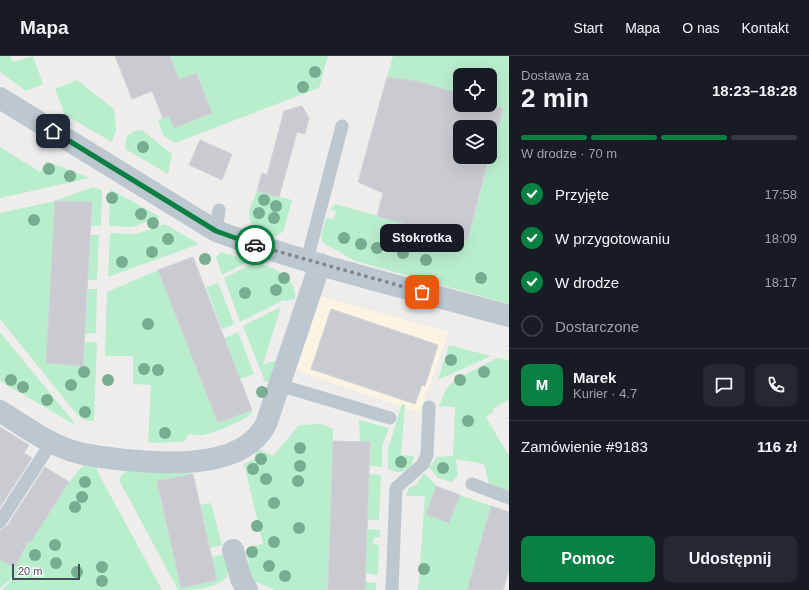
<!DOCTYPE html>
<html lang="pl">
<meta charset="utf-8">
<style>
body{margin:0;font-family:Helvetica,sans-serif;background:#242831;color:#f1f3f6;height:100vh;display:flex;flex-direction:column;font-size:15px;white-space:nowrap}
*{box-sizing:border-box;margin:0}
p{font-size:13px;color:#9ea1a6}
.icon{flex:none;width:22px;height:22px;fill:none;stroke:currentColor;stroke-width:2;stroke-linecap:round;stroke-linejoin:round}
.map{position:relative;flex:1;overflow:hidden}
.side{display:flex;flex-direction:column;background:#171b24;width:300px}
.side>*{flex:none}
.tools{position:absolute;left:453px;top:12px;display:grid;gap:8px}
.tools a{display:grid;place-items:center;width:44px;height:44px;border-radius:8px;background:#171b24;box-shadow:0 4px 16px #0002;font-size:20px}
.scale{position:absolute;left:12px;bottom:10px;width:68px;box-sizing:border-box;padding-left:4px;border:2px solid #445059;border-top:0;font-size:11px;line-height:14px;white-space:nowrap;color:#445059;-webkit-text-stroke:3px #fff;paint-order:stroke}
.pin{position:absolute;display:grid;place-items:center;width:34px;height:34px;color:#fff;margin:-17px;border-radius:8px;box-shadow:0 2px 6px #0006}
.courier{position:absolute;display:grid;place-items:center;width:40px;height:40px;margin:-20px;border:3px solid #0b8043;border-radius:50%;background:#fff;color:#222;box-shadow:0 1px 5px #0007}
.bubble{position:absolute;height:28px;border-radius:8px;background:#171b24;box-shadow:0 4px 16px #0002;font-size:13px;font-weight:800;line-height:28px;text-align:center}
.headline em{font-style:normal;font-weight:800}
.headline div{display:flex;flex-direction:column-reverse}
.headline{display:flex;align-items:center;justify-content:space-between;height:68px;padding:0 12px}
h1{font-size:26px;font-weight:800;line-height:30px}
.bar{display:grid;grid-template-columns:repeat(4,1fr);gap:6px 4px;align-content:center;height:48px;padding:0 12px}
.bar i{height:5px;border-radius:3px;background:#363941}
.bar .active{background:#0b8043}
.bar p{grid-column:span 4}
.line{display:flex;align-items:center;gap:10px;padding:0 12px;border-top:1px solid #363941}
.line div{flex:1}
.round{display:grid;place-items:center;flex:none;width:42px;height:42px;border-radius:8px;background:#242831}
ol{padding:0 12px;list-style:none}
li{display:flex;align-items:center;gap:12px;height:44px}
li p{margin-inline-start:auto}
li .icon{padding:4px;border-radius:50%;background:#0b8043;color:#fff;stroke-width:4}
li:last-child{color:#9ea1a6}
li i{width:22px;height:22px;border:2px solid #363941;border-radius:50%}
.action{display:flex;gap:8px;margin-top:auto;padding:8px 12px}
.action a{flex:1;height:46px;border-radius:8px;background:#0b8043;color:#fff;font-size:16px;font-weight:800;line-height:46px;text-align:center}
.action a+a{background:#242831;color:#f1f3f6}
header{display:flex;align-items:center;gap:24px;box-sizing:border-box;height:56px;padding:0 20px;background:#171b24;border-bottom:1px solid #363941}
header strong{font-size:19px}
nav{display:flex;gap:22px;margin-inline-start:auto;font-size:14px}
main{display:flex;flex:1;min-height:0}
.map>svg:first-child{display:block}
.commercial{fill:#fbf4e3}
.green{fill:#b9eecd}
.building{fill:#c9cbd1;stroke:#d0d2d8}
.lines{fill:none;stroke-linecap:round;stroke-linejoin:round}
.lane{stroke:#bcc7cf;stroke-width:13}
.street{stroke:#bcc7cf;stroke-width:22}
.tree{fill:#78ad91}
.done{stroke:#80878c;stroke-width:4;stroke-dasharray:0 7.2}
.route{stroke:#0b8043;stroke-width:5}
</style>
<header>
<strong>Mapa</strong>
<nav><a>Start</a><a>Mapa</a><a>O nas</a><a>Kontakt</a></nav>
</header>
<main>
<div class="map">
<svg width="509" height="534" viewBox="0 0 509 534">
<rect width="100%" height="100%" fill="#efecec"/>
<path class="commercial" d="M319,240L449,276L419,357L296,314Z"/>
<path class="green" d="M0,0H10L13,6L33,0L43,28L26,35L0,16Z
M170,0H328L319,32L175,87L163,79L158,64L169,60L174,71L212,57L196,17L179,24Z
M393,0H509V248L355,205L322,186L321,179L326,162L334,163L336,155L330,153L335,148L467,185L503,53L490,48V19H460V38L416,25L387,21Z
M77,24L114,53L116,74L112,86L65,59L55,33Z
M142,74L172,98L168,118L127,94L125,91L127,80L134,75Z
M0,91L40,116L46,105L90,122L0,142Z
M93,131L102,134L101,170H91L92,147L55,145L46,307L83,310L84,286H97L94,365C85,365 81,362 74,355L0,263V157L55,145Z
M110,133L160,161L132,171L109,170Z
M257,135L292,144L284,174C269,191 249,175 249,156C250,149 255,141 257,135Z
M165,168L199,188L108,221L110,177L136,178Z
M91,179H99L97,224H88Z
M221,196L250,205L222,219L216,201Z
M255,206C273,212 297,219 295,243L286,245L284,244L240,266L224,222Z
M158,214L218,366L252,354L251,358C244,364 211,379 202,379C198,380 193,378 189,378L183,386L148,387L151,329L133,328V300H105L107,236Z
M218,227L234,268L222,273L206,231Z
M88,233H97L96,277L85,278Z
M281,251L263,308L276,305L270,324L265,326L243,270Z
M0,276L77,370L0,325Z
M238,276L254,318L240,323L225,282Z
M449,289L491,300L438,324Z
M497,302L509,304V343L493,353V356L486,361L509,400V436L489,428L484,408L456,403L458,419L452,426L438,422L429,411L437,401L453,400L455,351L439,350L446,333L456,323Z
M402,348L405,349L401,399L414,400C413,414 400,420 388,413V393Z
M359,364L389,372L382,391V411L370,410V386H360Z
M321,368L333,373L328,534H275L251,524L247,496L250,491L263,488L244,408L254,403L257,392L273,400L299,369Z
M87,405L97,408V415L162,534H2L12,524L14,516L10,524L0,532V482L12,475L30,486L69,426Z
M149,413L193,417L157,426L181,532L217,524L212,501L224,498L228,512L227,521C215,533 195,534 178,534L119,424C123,412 137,414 149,413Z
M424,417L437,430L426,458L449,466L460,439L491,450L467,534H418L425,440H406L409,432L416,429Z
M369,418L381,419L379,464H368Z
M211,447L222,489L210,492L200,449Z
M367,473L380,474V481H374L373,488L379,489L378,519L366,517Z
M366,526L376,527V534H365Z"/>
<path class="building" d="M115,0H170L179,24L196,17L212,57L174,72L169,60L163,62L152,35L132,43Z
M387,21L416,25L460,38V49L490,48L503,53L490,98V71H460V101H489L467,185L377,160L383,137L358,126Z
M302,50L309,62L305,78L297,76L279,141L257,135L262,117L267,119L284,55Z
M200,84L232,98L222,124L189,109Z
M55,145L92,146L83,310L46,307Z
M193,201L252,354L218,367L158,214Z
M331,253L438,289L425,330L422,329L415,348L311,313Z
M0,371L29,389L24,397L32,402L0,451Z
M333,385L370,386L365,534H328Z
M45,411L69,426L30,487L28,485L15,511L0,504V474L7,470Z
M193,418L217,524L181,532L157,425Z
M436,430L460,439L449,467L426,458Z
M491,450L509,456V514L503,534H467Z"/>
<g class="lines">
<path class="lane" d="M216,175L219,154
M307,204L342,70
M279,329L390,362
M472,428L509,442
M0,466L51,387
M392,534L396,432L423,408L427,399L429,351"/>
<path class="street" d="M0,42L216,175C312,210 411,233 509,260
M0,355C22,369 44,385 69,394C87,400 107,402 126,404C168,408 243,413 266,368L320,208
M233,494L241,523L247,534"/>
</g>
<g class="tree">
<circle cx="315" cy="16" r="6"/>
<circle cx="303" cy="31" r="6"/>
<circle cx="143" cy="91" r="6"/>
<circle cx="49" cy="113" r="6"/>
<circle cx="70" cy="120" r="6"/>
<circle cx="112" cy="142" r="6"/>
<circle cx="264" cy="144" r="6"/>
<circle cx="276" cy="150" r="6"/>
<circle cx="259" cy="157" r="6"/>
<circle cx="141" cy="158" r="6"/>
<circle cx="274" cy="162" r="6"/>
<circle cx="34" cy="164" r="6"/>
<circle cx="153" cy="167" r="6"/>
<circle cx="344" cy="182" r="6"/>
<circle cx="168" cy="183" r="6"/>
<circle cx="361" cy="188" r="6"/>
<circle cx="377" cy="192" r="6"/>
<circle cx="152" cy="196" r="6"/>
<circle cx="403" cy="197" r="6"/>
<circle cx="205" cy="203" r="6"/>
<circle cx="426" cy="204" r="6"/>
<circle cx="122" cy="206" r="6"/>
<circle cx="284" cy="222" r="6"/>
<circle cx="481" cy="222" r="6"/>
<circle cx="276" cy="234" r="6"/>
<circle cx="245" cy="237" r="6"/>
<circle cx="148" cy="268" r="6"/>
<circle cx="451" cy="304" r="6"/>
<circle cx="144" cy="313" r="6"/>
<circle cx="158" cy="314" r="6"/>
<circle cx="84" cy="316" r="6"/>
<circle cx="484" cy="316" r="6"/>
<circle cx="11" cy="324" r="6"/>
<circle cx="108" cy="324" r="6"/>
<circle cx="460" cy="324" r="6"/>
<circle cx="71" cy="329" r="6"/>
<circle cx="23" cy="331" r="6"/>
<circle cx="262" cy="336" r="6"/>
<circle cx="47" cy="344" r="6"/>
<circle cx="85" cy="356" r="6"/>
<circle cx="468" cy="365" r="6"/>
<circle cx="165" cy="377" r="6"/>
<circle cx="300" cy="392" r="6"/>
<circle cx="261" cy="403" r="6"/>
<circle cx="401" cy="406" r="6"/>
<circle cx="300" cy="410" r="6"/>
<circle cx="443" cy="412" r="6"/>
<circle cx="253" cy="413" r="6"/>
<circle cx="266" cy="423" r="6"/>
<circle cx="298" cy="425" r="6"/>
<circle cx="85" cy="426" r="6"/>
<circle cx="82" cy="441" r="6"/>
<circle cx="274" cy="447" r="6"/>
<circle cx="75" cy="451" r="6"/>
<circle cx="257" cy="470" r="6"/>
<circle cx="299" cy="472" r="6"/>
<circle cx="274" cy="486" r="6"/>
<circle cx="55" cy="489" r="6"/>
<circle cx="252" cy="496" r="6"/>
<circle cx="35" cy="499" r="6"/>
<circle cx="56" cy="507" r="6"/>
<circle cx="269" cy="510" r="6"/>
<circle cx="102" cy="511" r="6"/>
<circle cx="424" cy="513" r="6"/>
<circle cx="77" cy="516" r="6"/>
<circle cx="285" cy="520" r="6"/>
<circle cx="102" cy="525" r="6"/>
</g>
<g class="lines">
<path class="done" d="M255,189L422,236"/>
<path class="route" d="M53,75L216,175L255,189"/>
</g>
</svg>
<div class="tools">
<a><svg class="icon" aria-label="locate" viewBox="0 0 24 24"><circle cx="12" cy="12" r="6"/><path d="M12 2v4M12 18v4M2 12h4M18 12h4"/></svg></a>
<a><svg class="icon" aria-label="layers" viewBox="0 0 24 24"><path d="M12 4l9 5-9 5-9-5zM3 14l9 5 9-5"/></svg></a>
</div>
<div class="scale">20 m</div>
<div class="pin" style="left:422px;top:236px;background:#ea580c"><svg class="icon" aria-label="bag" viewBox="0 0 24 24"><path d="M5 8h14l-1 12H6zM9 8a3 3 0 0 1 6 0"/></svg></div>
<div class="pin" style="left:53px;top:75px;background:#1f2937"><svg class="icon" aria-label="home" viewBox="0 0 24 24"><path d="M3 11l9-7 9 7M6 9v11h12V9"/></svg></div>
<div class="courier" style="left:255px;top:189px"><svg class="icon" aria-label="car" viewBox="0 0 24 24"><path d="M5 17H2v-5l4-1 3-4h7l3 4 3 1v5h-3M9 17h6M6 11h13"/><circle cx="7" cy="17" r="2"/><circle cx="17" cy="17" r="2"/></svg></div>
<div class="bubble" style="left:380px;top:168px;width:84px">Stokrotka</div>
</div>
<section class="side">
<div class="headline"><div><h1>2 min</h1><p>Dostawa za</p></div><em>18:23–18:28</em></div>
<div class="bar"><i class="active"></i><i class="active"></i><i class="active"></i><i></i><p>W drodze · 70 m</p></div>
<ol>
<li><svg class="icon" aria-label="check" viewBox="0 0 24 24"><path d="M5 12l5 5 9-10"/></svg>Przyjęte<p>17:58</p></li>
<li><svg class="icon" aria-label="check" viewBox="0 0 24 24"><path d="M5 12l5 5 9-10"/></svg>W przygotowaniu<p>18:09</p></li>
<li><svg class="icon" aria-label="check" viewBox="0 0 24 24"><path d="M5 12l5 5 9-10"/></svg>W drodze<p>18:17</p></li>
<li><i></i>Dostarczone</li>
</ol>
<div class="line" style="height:72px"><b class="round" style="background:#0b8043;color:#fff">M</b><div><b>Marek</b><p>Kurier · 4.7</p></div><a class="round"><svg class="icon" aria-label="chat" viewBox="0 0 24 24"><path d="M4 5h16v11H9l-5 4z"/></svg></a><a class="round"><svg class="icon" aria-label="phone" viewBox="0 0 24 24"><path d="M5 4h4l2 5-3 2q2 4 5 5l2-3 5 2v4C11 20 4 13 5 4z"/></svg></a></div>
<div class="line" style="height:52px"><div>Zamówienie #9183</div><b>116 zł</b></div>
<div class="action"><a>Pomoc</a><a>Udostępnij</a></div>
</section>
</main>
